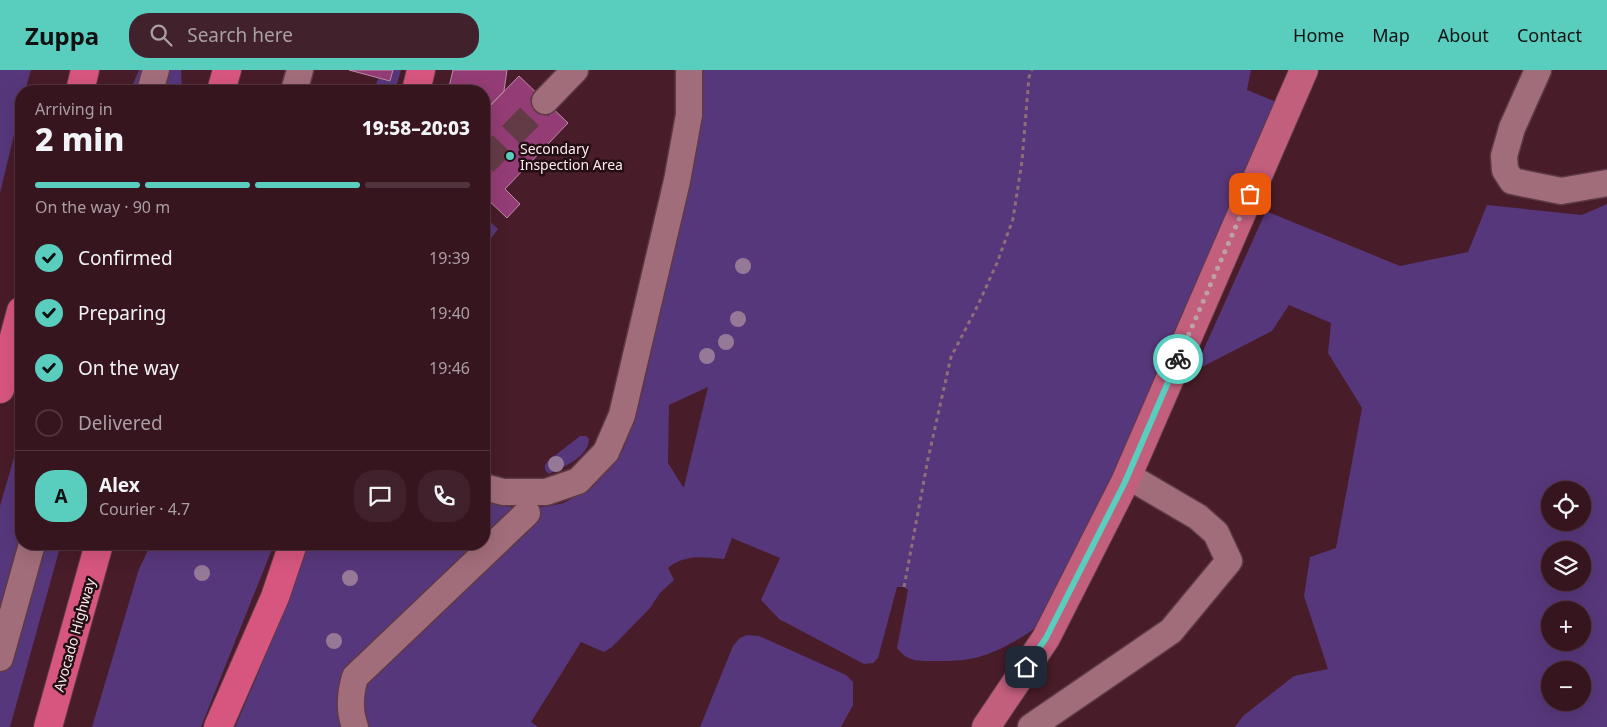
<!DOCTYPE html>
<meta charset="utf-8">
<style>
body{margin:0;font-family:"Noto Sans",sans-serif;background:#41222c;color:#f1f3f6;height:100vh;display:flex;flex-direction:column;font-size:19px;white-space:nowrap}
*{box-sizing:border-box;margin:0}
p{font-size:16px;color:#aa9fa4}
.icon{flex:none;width:28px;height:28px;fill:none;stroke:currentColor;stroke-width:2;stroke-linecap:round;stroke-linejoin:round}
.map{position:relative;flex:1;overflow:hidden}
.details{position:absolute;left:15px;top:15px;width:475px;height:465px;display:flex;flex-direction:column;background:#36151f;border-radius:20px;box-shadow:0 5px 20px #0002,0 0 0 1px #50343d}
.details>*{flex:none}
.tools{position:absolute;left:1541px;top:411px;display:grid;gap:10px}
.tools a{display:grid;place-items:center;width:50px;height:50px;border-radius:50%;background:#36151f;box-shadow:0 5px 20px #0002,0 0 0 1px #50343d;font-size:25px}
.pin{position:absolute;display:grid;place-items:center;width:42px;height:42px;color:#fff;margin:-21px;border-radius:10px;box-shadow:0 2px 8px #0006}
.courier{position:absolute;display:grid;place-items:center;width:50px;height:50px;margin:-25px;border:4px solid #59cebe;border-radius:50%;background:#fff;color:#222;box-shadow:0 1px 6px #0007}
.headline em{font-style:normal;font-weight:800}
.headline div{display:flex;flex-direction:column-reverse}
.headline{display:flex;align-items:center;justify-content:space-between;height:85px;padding:0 20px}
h1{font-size:32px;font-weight:800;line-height:38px}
.bar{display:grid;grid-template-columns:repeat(4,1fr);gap:8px 5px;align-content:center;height:60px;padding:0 20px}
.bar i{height:6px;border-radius:4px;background:#50343d}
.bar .on{background:#59cebe}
.bar p{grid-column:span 4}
.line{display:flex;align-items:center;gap:12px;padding:0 20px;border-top:1px solid #50343d}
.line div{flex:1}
.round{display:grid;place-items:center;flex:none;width:52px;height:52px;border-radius:20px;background:#41222c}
ol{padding:0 20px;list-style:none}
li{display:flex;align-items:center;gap:15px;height:55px}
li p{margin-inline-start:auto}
li .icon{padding:5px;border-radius:50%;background:#59cebe;color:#111;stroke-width:4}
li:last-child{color:#aa9fa4}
li i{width:28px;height:28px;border:2px solid #50343d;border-radius:50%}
header{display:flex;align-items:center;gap:30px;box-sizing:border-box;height:70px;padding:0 25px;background:#59cebe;color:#111}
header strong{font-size:24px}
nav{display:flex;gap:28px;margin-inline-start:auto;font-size:18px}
.search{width:350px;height:45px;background:#41222c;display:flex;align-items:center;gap:12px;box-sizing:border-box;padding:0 18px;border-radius:20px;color:#aa9fa4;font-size:19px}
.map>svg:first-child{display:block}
.green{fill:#57377b;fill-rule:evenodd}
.building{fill:#943c75;stroke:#bd8ca8}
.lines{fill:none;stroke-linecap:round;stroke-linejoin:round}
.minor-tunnel{stroke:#633b46;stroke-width:26;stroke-dasharray:26 13;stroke-linecap:butt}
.minor-casing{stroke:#5e3a47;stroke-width:29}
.major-casing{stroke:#5e3a47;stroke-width:30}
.highway-casing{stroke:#5e3a47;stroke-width:30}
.path{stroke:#906e77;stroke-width:3;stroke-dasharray:4 4;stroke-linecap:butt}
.minor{stroke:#a26d7a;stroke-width:26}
.major{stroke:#c25f7d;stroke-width:28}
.highway{stroke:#d7567f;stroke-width:28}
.tree{fill:#967897}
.done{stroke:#bda1a8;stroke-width:5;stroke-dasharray:0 9}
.route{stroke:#59cebe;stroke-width:6}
.poi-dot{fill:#59cebe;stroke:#220e13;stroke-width:2}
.labels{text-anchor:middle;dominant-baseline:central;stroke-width:5;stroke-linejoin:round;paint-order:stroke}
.poi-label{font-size:14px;fill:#fce9ed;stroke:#220e13;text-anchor:start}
.street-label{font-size:14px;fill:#fce9ed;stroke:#220e13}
</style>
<header>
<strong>Zuppa</strong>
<div class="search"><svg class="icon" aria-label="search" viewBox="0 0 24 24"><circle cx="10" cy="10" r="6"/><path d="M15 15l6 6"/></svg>Search here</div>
<nav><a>Home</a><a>Map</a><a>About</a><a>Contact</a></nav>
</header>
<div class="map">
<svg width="1607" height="657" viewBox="0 0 1607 657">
<rect width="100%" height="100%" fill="#481c29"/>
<path class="green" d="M0,0H31L25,21H21V36L0,123Z
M139,0H181L182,21H130Z
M393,0H401L395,21H374L378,8L390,11Z
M701,0H1251L1247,20L1276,32L1159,296L1123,388L1037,557C1015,572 991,587 963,590C954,591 944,591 935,591C918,591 908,592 897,578L908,520L904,517H897L878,588L873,593L864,594L779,549L761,530L780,488L732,468L724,489C703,487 685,484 668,498L674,510L660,523L650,538L612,577L604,582L581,572L531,652L538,657H235L257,606L309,474H484V430L522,440L550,436L564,433L592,417L623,380L642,323L698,74ZM708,317L684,417H683L668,393L669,335Z
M1607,134V657H1235L1243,646L1294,606L1328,599L1304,526L1310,487L1336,478L1362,338L1328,283L1331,253L1289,235L1272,261L1194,301L1266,141L1400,196L1468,182L1487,135L1582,145ZM1550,420H1582V452H1550ZM1550,480H1582V512H1550ZM1550,540H1582V572H1550ZM1550,600H1582V632H1550Z
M484,146L498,159L484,178Z
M21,363V474H61L10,657H0V436Z
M580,366H586L589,369C588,388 564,396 549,404L545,400V395L548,391Z
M151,474H274L201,657H92L139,499Z
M747,565L759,566L846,605L853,612V635L841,657H700L733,576L740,568Z"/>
<path class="building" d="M349,0H393L390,11Z
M453,0H507L504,21L484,42V21H448Z
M519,6L568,53L505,119L520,134L507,148L484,126V42Z"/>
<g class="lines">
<path class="minor-tunnel" d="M484,93L545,31"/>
<defs>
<path id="minor" d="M1538,0L1512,58L1504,86L1505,100L1512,111L1561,121L1607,113
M150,21L156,0
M294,21L300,0
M545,31L575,0
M484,417L503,422H546L578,411L606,382L622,345L677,111L689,45V0
M0,588L32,474
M355,657C349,641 350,624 355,607L527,443
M1031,657L1171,561L1229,491L1216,463L1198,447L1128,406"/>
<path id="major" d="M986,657L1046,568L1125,412L1304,0"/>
<path id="highway" d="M80,21L85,0
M221,21L227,0
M416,21L421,0
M0,319L21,241
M48,657L99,474
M218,657L275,527L293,474"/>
</defs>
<use href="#minor" class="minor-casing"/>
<use href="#major" class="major-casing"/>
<use href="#highway" class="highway-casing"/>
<path class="path" d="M904,517L928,389L951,287L978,235L997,193L1013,149L1022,91L1029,7L1032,0"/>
<use href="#minor" class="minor"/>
<use href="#major" class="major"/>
<use href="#highway" class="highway"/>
</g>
<g class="tree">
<circle cx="743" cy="196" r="8"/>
<circle cx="738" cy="249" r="8"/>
<circle cx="726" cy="272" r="8"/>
<circle cx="707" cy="286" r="8"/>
<circle cx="556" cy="394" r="8"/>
<circle cx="202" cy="503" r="8"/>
<circle cx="350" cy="508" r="8"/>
<circle cx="334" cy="571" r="8"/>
</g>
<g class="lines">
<path class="done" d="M1178,289L1250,124"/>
<path class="route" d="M1026,597L1046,568L1125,412L1178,289"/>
</g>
<circle class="poi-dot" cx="510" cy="86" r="5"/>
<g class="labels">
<g class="poi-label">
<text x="520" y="78">Secondary<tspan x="520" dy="16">Inspection Area</tspan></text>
</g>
<g class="street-label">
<text transform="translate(74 565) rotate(-74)">Avocado Highway</text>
</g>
</g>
</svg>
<div class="tools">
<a><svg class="icon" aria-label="locate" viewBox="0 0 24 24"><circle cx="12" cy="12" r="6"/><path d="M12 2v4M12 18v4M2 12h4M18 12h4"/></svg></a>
<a><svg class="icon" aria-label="layers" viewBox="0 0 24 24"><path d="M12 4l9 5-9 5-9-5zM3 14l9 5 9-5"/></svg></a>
<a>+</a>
<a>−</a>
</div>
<div class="pin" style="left:1250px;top:124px;background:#ea580c"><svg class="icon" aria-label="bag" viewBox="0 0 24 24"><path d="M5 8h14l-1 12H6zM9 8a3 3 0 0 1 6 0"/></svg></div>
<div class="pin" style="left:1026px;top:597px;background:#1f2937"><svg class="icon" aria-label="home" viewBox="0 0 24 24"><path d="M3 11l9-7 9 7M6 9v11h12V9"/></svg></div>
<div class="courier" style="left:1178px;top:289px"><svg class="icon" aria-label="bike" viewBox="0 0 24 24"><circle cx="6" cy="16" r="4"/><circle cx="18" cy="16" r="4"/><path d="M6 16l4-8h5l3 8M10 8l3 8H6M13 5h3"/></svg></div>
<section class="details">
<div class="headline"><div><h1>2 min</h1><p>Arriving in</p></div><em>19:58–20:03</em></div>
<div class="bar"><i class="on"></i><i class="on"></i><i class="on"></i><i></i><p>On the way · 90 m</p></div>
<ol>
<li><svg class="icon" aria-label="check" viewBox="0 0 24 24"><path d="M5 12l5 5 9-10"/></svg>Confirmed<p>19:39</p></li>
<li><svg class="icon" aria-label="check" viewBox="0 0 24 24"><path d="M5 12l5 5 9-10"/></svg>Preparing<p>19:40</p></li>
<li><svg class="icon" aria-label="check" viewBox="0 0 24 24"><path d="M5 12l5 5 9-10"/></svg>On the way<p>19:46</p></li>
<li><i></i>Delivered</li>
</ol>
<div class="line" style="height:90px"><b class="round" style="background:#59cebe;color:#111">A</b><div><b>Alex</b><p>Courier · 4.7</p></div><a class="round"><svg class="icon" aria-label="chat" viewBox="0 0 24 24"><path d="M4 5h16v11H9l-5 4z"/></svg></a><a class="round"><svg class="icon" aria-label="phone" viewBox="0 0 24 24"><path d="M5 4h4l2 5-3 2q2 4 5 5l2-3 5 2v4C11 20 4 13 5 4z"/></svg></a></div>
</section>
</div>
